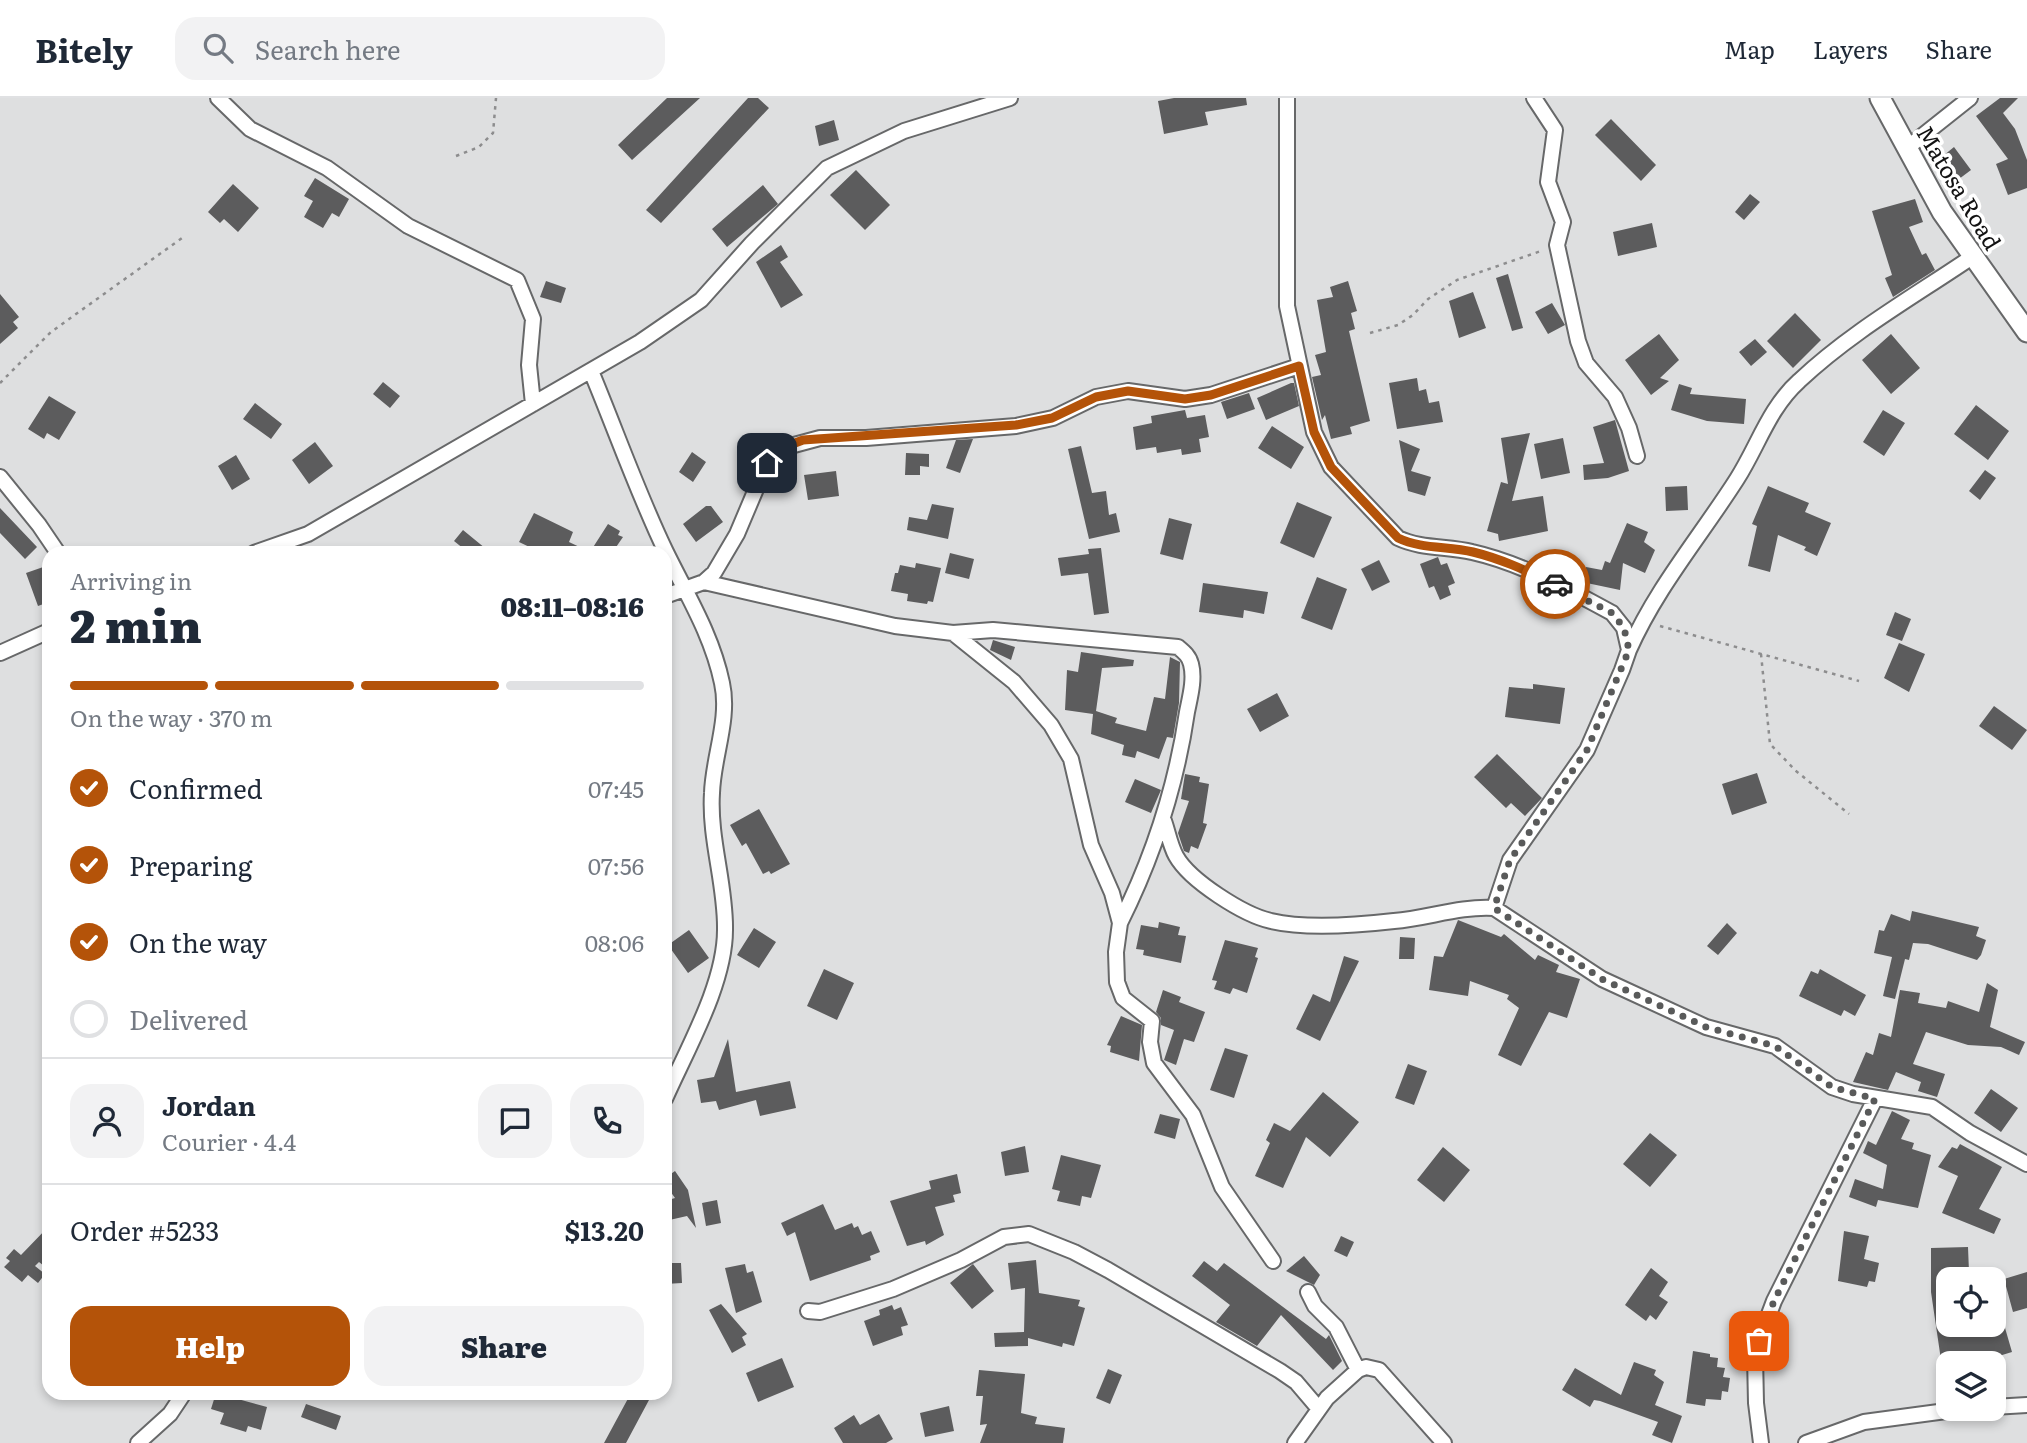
<!DOCTYPE html>
<meta charset="utf-8">
<style>
body{margin:0;font-family:Literata,serif;background:#f2f2f3;color:#1f2937;height:100vh;display:flex;flex-direction:column;font-size:26px;white-space:nowrap}
*{box-sizing:border-box;margin:0}
p{font-size:23px;color:#747a83}
.icon{flex:none;width:38px;height:38px;fill:none;stroke:currentColor;stroke-width:2;stroke-linecap:round;stroke-linejoin:round}
.map{position:relative;flex:1;overflow:hidden}
.drawer{position:absolute;left:42px;top:448px;width:630px;height:854px;display:flex;flex-direction:column;background:#fff;border-radius:21px;box-shadow:0 4px 10px #0003}
.drawer>*{flex:none}
.controls{position:absolute;left:1936px;top:1169px;display:grid;gap:14px}
.controls a{display:grid;place-items:center;width:70px;height:70px;border-radius:14px;background:#fff;box-shadow:0 4px 10px #0003;font-size:35px}
.pin{position:absolute;display:grid;place-items:center;width:60px;height:60px;color:#fff;margin:-30px;border-radius:14px;box-shadow:0 4px 10px #0006}
.courier{position:absolute;display:grid;place-items:center;width:70px;height:70px;margin:-35px;border:5px solid #b45309;border-radius:50%;background:#fff;color:#222;box-shadow:0 2px 9px #0007}
.summary em{font-style:normal;font-weight:800}
.summary div{display:flex;flex-direction:column-reverse}
.summary{display:flex;align-items:center;justify-content:space-between;height:119px;padding:0 28px}
h1{font-size:46px;font-weight:800;line-height:52px}
.bar{display:grid;grid-template-columns:repeat(4,1fr);gap:10px 7px;align-content:center;height:84px;padding:0 28px}
.bar i{height:9px;border-radius:5px;background:#e0e1e3}
.bar .on{background:#b45309}
.bar p{grid-column:span 4}
.line{display:flex;align-items:center;gap:18px;padding:0 28px;border-top:2px solid #e0e1e3}
.line div{flex:1}
.round{display:grid;place-items:center;flex:none;width:74px;height:74px;border-radius:21px;background:#f2f2f3}
ol{padding:0 28px;list-style:none}
li{display:flex;align-items:center;gap:21px;height:77px}
li p{margin-inline-start:auto}
li .icon{padding:7px;border-radius:50%;background:#b45309;color:#fff;stroke-width:4}
li:last-child{color:#747a83}
li i{width:38px;height:38px;border:4px solid #e0e1e3;border-radius:50%}
.action{display:flex;gap:14px;margin-top:auto;padding:14px 28px}
.action a{flex:1;height:80px;border-radius:21px;background:#b45309;color:#fff;font-size:28px;font-weight:800;line-height:80px;text-align:center}
.action a+a{background:#f2f2f3;color:#1f2937}
header{display:flex;align-items:center;gap:42px;box-sizing:border-box;height:98px;padding:0 35px;background:#fff;border-bottom:2px solid #e0e1e3}
header strong{font-size:33px}
nav{display:flex;gap:38px;margin-inline-start:auto;font-size:24px}
.search{width:490px;height:63px;background:#f2f2f3;display:flex;align-items:center;gap:18px;box-sizing:border-box;padding:0 24px;border-radius:21px;color:#747a83;font-size:26px}
.map>svg:first-child{display:block}
.building{fill:#5c5c5d}
.lines{fill:none;stroke-linecap:round;stroke-linejoin:round}
.street-casing{stroke:#676869;stroke-width:18}
.secondary-casing{stroke:#676869;stroke-width:23}
.path{stroke:#8d8d8e;stroke-width:2.5;stroke-dasharray:3.5 5;stroke-linecap:butt}
.street{stroke:#fff;stroke-width:14}
.secondary{stroke:#fff;stroke-width:19}
.done{stroke:#595a5a;stroke-width:7;stroke-dasharray:0 12.6}
.route{stroke:#b45309;stroke-width:9}
.labels{text-anchor:middle;dominant-baseline:central;stroke-width:7;stroke-linejoin:round;paint-order:stroke}
.street-label{font-size:23px;fill:#121212;stroke:#fff}
</style>
<header>
<strong>Bitely</strong>
<div class="search"><svg class="icon" aria-label="search" viewBox="0 0 24 24"><circle cx="10" cy="10" r="6"/><path d="M15 15l6 6"/></svg>Search here</div>
<nav><a>Map</a><a>Layers</a><a>Share</a></nav>
</header>
<div class="map">
<svg width="2027" height="1345" viewBox="0 0 2027 1345">
<rect width="100%" height="100%" fill="#dedfe0"/>
<path class="building" d="M667,0H700L632,62L618,47Z
M748,0H758L769,10L661,125L646,112Z
M1174,0H1246L1247,7L1205,14L1208,27L1164,36L1158,3Z
M2000,0H2018L2003,15L2015,31L2027,62V90L2008,97L1996,66L2008,61L1976,18Z
M1611,21L1656,67L1641,83L1595,37Z
M834,22L839,42L819,48L815,28Z
M1954,49L1971,72L1955,84L1938,62Z
M856,72L890,107L865,132L830,97Z
M315,80L349,101L339,119L332,115L323,130L304,119L313,103L304,98Z
M233,86L259,110L238,134L224,121L220,125L208,114Z
M763,87L778,106L727,149L712,131Z
M1750,96L1760,104L1744,122L1735,114Z
M1915,101L1923,124L1909,129L1922,157L1926,155L1935,172L1893,199L1885,180L1892,177L1872,113Z
M1652,125L1657,149L1618,158L1613,134Z
M781,147L788,159L780,164L803,197L781,210L756,164Z
M1508,176L1523,230L1512,233L1496,180Z
M546,183L566,190L561,205L540,199Z
M1348,183L1357,213L1351,215L1355,231L1349,233L1370,323L1350,329L1352,336L1331,341L1325,317L1322,322L1312,279L1321,277L1315,257L1326,254L1317,202L1333,199L1330,189Z
M1473,194L1486,230L1459,240L1449,203Z
M0,196L19,219L13,224L18,230L0,246Z
M1552,205L1565,227L1548,236L1535,214Z
M1795,215L1821,242L1793,270L1767,243Z
M1659,236L1679,262L1660,280L1669,283L1651,297L1625,262Z
M1891,236L1920,270L1891,296L1862,262Z
M1755,241L1767,254L1751,268L1739,254Z
M1417,280L1419,293L1426,291L1429,305L1439,303L1443,324L1397,331L1389,285Z
M383,284L400,298L390,310L373,296Z
M1291,285H1294L1299,308L1266,322L1257,300Z
M1679,286L1692,290L1690,296L1746,301L1744,326L1707,323L1671,312Z
M1249,295L1255,311L1227,321L1221,304Z
M49,298L76,314L59,342L47,335L44,341L28,331Z
M255,305L282,326L271,341L243,321Z
M1976,307L2009,333L1988,362L1954,336Z
M1185,312L1187,320L1205,317L1209,339L1199,341L1201,354L1182,357L1181,351L1157,355L1156,349L1136,352L1133,329L1152,325L1151,318Z
M1883,312L1905,325L1884,358L1863,344Z
M1615,322L1629,373L1608,380L1584,382L1583,367L1604,365L1593,329Z
M1272,328L1304,349L1291,371L1258,350Z
M1530,335L1512,403L1543,398L1548,433L1499,443L1498,436L1487,433L1501,384L1508,386L1501,340Z
M1563,340L1570,375L1541,381L1534,346Z
M973,341L960,375L946,370L956,342Z
M1399,342L1420,351L1411,373L1431,379L1425,398L1408,393Z
M315,344L333,368L309,386L292,362Z
M1081,348L1092,395L1106,393L1109,417L1116,415L1120,434L1089,441L1068,351Z
M692,354L706,364L693,384L679,374Z
M906,355L929,356V369L920,368V377H905Z
M236,357L250,381L232,392L218,368Z
M1985,372L1996,380L1980,402L1969,393Z
M836,373L839,398L808,402L804,377Z
M1687,388L1688,412L1666,413L1665,389Z
M1768,388L1809,405L1805,414L1831,425L1817,458L1804,452L1806,449L1778,437L1770,474L1748,468L1757,428L1752,426Z
M1297,404L1332,419L1314,460L1280,445Z
M932,406L954,410L948,441L907,432L909,419L927,422Z
M706,408H711L723,424L696,444L683,426Z
M0,410L37,449L25,461L0,435Z
M534,415L573,434L569,444L590,454L608,426L620,433L618,437L623,439L612,455H542L519,444Z
M1169,420L1192,426L1183,462L1160,456Z
M1627,425L1648,434L1644,444L1655,452L1645,475L1623,465L1620,492L1582,484L1586,469L1602,472L1605,463L1610,465Z
M463,432L491,455H469L454,443Z
M1101,450L1109,515L1094,517L1088,475L1061,478L1058,460L1089,456L1088,451Z
M950,455L974,461L969,481L945,475Z
M1438,459L1441,467L1447,465L1455,485L1448,488L1451,497L1440,502L1434,488L1429,490L1420,466Z
M1379,462L1390,484L1372,493L1361,471Z
M916,465L941,470L933,504L928,503L927,506L907,503L908,496L891,493L895,475H898L900,467L915,470Z
M49,467V504L38,508L26,475Z
M1317,479L1347,491L1332,532L1301,520Z
M1203,485L1268,494L1264,516L1244,512L1243,520L1199,514Z
M1895,514L1911,521L1902,543L1886,537Z
M993,542L1015,549L1011,562L990,552Z
M1899,545L1925,556L1909,594L1884,580Z
M1081,554L1134,562L1133,568L1102,570L1096,613L1117,620L1115,625L1146,633L1154,599L1165,601L1170,559L1180,564L1179,605L1173,640L1167,639L1159,661L1137,653L1135,660L1122,657L1124,647L1091,636L1093,616L1065,612L1067,572L1078,574Z
M1533,586L1565,590L1560,626L1505,619L1509,589L1533,591Z
M1277,595L1289,618L1260,634L1247,611Z
M1994,608L2027,632L2012,652L1979,628Z
M1497,656L1542,700L1525,718L1511,705L1506,710L1474,679Z
M1757,675L1767,705L1732,717L1722,686Z
M1185,676L1200,679L1199,684L1209,686L1203,725L1207,726L1198,751L1191,748L1189,755L1184,753L1178,735L1189,703L1181,701Z
M1135,681L1161,692L1151,715L1125,704Z
M759,711L790,766L771,776L769,773L763,776L746,745L742,748L730,727Z
M1912,813L1979,829L1976,838L1986,842L1981,857L1977,862L1928,846L1913,845L1909,862L1905,861L1895,901L1883,898L1892,859L1874,855L1879,832L1884,833L1891,816L1910,823Z
M1458,822L1501,839L1504,836L1535,862L1538,857L1559,867L1556,874L1580,881L1567,920L1549,914L1521,968L1498,957L1519,910L1507,901L1509,897L1470,883L1468,898L1429,892L1434,858L1443,859Z
M1159,824L1180,829L1178,837L1186,838L1181,865L1143,857L1144,852L1136,851L1141,827L1158,830Z
M1727,825L1737,835L1718,857L1707,848Z
M754,830L776,844L759,870L737,857Z
M689,832L709,860L688,875L668,847Z
M1400,839L1415,840L1414,861H1399Z
M1225,842L1258,850L1255,859L1258,860L1247,895L1233,890L1230,896L1214,891L1217,883L1212,882Z
M1344,858L1359,863L1320,943L1296,931L1313,896L1330,904Z
M824,871L854,885L837,922L807,908Z
M1820,871L1866,897L1855,918L1844,912L1841,918L1799,898L1811,873L1818,876Z
M1987,885L1998,892L1990,929L2025,944L2019,957L2001,949L1968,947L1926,934L1913,966L1945,976L1937,999L1918,993L1921,984L1896,974L1888,992L1853,984L1866,954L1873,957L1879,935L1891,939L1900,892L1920,895L1918,905L1946,910L1948,903L1979,914Z
M1163,892L1181,899L1179,904L1205,914L1194,944L1184,941L1176,967L1164,962L1174,932L1161,927V920L1156,914Z
M1121,918L1142,927L1139,963L1110,954L1111,948L1107,947Z
M728,941L736,994L790,983L796,1010L760,1018L756,1002L719,1012L716,1003L701,1005L697,982L714,979Z
M1225,950L1248,957L1234,1000L1210,992Z
M1408,966L1427,973L1414,1007L1395,1000Z
M1991,991L2018,1010L2001,1034L1974,1015Z
M1323,994L1359,1024L1330,1059L1306,1039L1283,1090L1255,1078L1270,1045L1266,1042L1274,1025L1290,1033Z
M1892,1013L1910,1022L1901,1041L1914,1045L1912,1051L1931,1057L1918,1110L1878,1102L1876,1109L1849,1099L1855,1081L1883,1091L1887,1067L1863,1055L1868,1043L1876,1047Z
M1160,1016L1180,1021L1175,1041L1154,1035Z
M1650,1035L1677,1057L1650,1089L1623,1066Z
M1960,1046L2002,1069L1979,1111L2001,1121L1994,1136L1942,1115L1958,1078L1938,1069L1952,1049L1957,1051Z
M1025,1048L1029,1074L1005,1078L1001,1054Z
M1443,1049L1470,1072L1444,1104L1417,1082Z
M1061,1057L1101,1067L1091,1100L1082,1098L1080,1108L1057,1103L1060,1093L1052,1091Z
M675,1073L688,1092L696,1130L687,1118L665,1123V1103L675,1100L665,1086V1080Z
M957,1076L961,1095L953,1097L955,1104L935,1109L944,1137L926,1147L925,1143L907,1148L890,1103L931,1091L929,1083Z
M717,1102L721,1125L706,1128L702,1105Z
M823,1106L835,1132L852,1125L854,1130L858,1128L862,1137L871,1133L880,1154L870,1158L871,1162L810,1183L795,1134L787,1138L781,1125Z
M49,1128V1172L39,1164L35,1168L45,1176L38,1185L28,1177L22,1184L4,1169L10,1163L6,1160L14,1151L21,1157Z
M1844,1133L1869,1138L1864,1161L1879,1165L1875,1184L1869,1183L1867,1189L1838,1183Z
M1341,1138L1354,1144L1347,1159L1334,1153Z
M1968,1149L1969,1174L1948,1175V1236L2003,1223L2012,1254L1989,1261L1987,1255L1941,1262L1931,1194V1150Z
M1304,1158L1320,1177L1314,1187L1286,1173Z
M1036,1162L1039,1195L1080,1202L1078,1208L1085,1210L1074,1248L1063,1245L1062,1249L1028,1240V1248L995,1249L994,1235L1024,1234L1025,1190L1011,1192L1008,1165Z
M1204,1163L1217,1173L1224,1165L1326,1241L1329,1237L1342,1263L1333,1272L1281,1217L1257,1248L1216,1224L1230,1207L1192,1178Z
M665,1165H681L682,1185L665,1186Z
M745,1166L747,1175L753,1173L762,1204L736,1215L725,1170Z
M973,1166L994,1193L972,1211L950,1185Z
M1651,1170L1668,1184L1659,1198L1668,1204L1656,1222L1650,1217L1646,1223L1625,1207Z
M2027,1174V1210L2013,1214L2004,1181Z
M721,1206L747,1236L742,1239L746,1247L732,1255L709,1212Z
M892,1207L894,1212L901,1209L908,1227L901,1229L903,1237L873,1248L864,1223L880,1217L879,1212Z
M1693,1253L1710,1256V1259L1718,1260L1717,1269L1725,1270L1723,1279L1730,1280L1728,1294L1722,1293L1721,1302L1706,1301L1705,1308L1686,1305Z
M782,1260L794,1289L758,1304L746,1275Z
M1634,1264L1656,1272L1654,1277L1664,1284L1655,1307L1682,1318L1672,1345L1652,1337L1658,1324L1600,1303L1594,1302L1590,1309L1562,1292L1575,1270L1621,1297Z
M1108,1271L1122,1277L1110,1306L1096,1300Z
M979,1272L1025,1276L1021,1315L1037,1319L1035,1326L1065,1330L1063,1345H980L987,1326L980,1327L983,1298H976Z
M216,1295L267,1309L261,1332L248,1328L246,1334L220,1326L224,1315L211,1311Z
M631,1295L649,1302L626,1345H604Z
M306,1306L341,1318L336,1332L301,1319Z
M949,1308L954,1333L925,1339L920,1315Z
M879,1316L893,1341L886,1345H843L834,1330L854,1317L860,1327Z"/>
<g class="lines">
<defs>
<path id="street" d="M218,0L250,31L327,70L408,128L517,182L533,221L529,267L533,306
M1287,0V208L1314,334L1331,369L1398,440C1421,451 1448,448 1472,454C1521,465 1568,491 1612,515L1624,530L1629,552L1622,572L1587,652L1510,762L1494,810L1602,881L1706,929L1775,948L1832,989L1853,996L1932,1009L1970,1035L2027,1066
M1534,0L1555,32L1548,84L1563,124L1557,147L1578,243L1586,265L1615,299L1629,330L1637,358
M1907,50L1970,0
M591,273C616,333 638,396 666,454C687,497 712,537 722,585C730,621 713,659 712,695C709,741 726,787 725,832C725,886 687,951 665,1001
M0,379L39,427L58,455
M254,455L308,436L640,244L701,202L752,145L827,70L904,33L1010,0
M704,484L895,528L953,535L1014,584L1051,627L1071,661L1091,747L1112,795L1120,825L1116,854L1117,884L1123,900L1152,923L1150,944L1154,965L1193,1017L1222,1089L1273,1163
M665,498L704,484L714,475L737,436L767,365L779,351L820,340H866L1016,328L1053,320L1096,299L1128,293L1185,301L1211,297L1299,268
M953,535L993,532L1178,549C1184,554 1189,558 1191,566C1195,581 1190,599 1187,614C1176,689 1154,757 1120,825
M1629,552C1657,489 1700,439 1737,381C1758,348 1769,310 1799,283C1851,234 1913,199 1972,159
M0,555L49,533
M1164,723C1168,734 1170,747 1176,758C1190,783 1244,817 1271,823C1305,831 1359,827 1394,823C1429,820 1459,808 1494,810
M1308,1194L1315,1208L1336,1229L1358,1272L1366,1269L1379,1272L1444,1345
M808,1213L820,1214L893,1191L961,1162L1004,1139L1029,1136L1074,1154L1108,1172L1280,1273L1296,1284L1319,1311
M1993,1309L2027,1307
M138,1345L170,1316L184,1295
M1295,1345L1327,1300L1358,1272
M1761,1345L1756,1305L1755,1258L1759,1243L1774,1203L1875,1001
M1806,1345L1864,1324L1961,1311"/>
<path id="secondary" d="M1880,0L1942,114L2027,234"/>
</defs>
<use href="#street" class="street-casing"/>
<use href="#secondary" class="secondary-casing"/>
<path class="path" d="M456,58L479,49L493,35L496,0
M1370,235L1398,227L1413,217L1428,201L1457,182L1541,153
M0,285L51,234L182,140
M1660,528L1859,583
M1761,556L1770,646L1796,673L1849,716"/>
<use href="#street" class="street"/>
<use href="#secondary" class="secondary"/>
</g>
<g class="lines">
<path class="done" d="M1555,486L1612,515L1624,530L1629,552L1587,652L1510,762L1494,810L1602,881L1706,929L1775,948L1832,989L1875,1001L1774,1203L1759,1243"/>
<path class="route" d="M767,365L779,351L803,342L1016,327L1052,320L1096,299L1128,293L1185,301L1211,297L1299,268L1314,334L1331,369L1398,440C1421,451 1448,448 1473,454C1502,461 1529,474 1555,486"/>
</g>
<g class="labels">
<g class="street-label">
<text transform="translate(1960 89) rotate(59)">Matosa Road</text>
</g>
</g>
</svg>
<div class="controls">
<a><svg class="icon" aria-label="locate" viewBox="0 0 24 24"><circle cx="12" cy="12" r="6"/><path d="M12 2v4M12 18v4M2 12h4M18 12h4"/></svg></a>
<a><svg class="icon" aria-label="layers" viewBox="0 0 24 24"><path d="M12 4l9 5-9 5-9-5zM3 14l9 5 9-5"/></svg></a>
</div>
<div class="pin" style="left:1759px;top:1243px;background:#ea580c"><svg class="icon" aria-label="bag" viewBox="0 0 24 24"><path d="M5 8h14l-1 12H6zM9 8a3 3 0 0 1 6 0"/></svg></div>
<div class="pin" style="left:767px;top:365px;background:#1f2937"><svg class="icon" aria-label="home" viewBox="0 0 24 24"><path d="M3 11l9-7 9 7M6 9v11h12V9"/></svg></div>
<div class="courier" style="left:1555px;top:486px"><svg class="icon" aria-label="car" viewBox="0 0 24 24"><path d="M5 17H2v-5l4-1 3-4h7l3 4 3 1v5h-3M9 17h6M6 11h13"/><circle cx="7" cy="17" r="2"/><circle cx="17" cy="17" r="2"/></svg></div>
<section class="drawer">
<div class="summary"><div><h1>2 min</h1><p>Arriving in</p></div><em>08:11–08:16</em></div>
<div class="bar"><i class="on"></i><i class="on"></i><i class="on"></i><i></i><p>On the way · 370 m</p></div>
<ol>
<li><svg class="icon" aria-label="check" viewBox="0 0 24 24"><path d="M5 12l5 5 9-10"/></svg>Confirmed<p>07:45</p></li>
<li><svg class="icon" aria-label="check" viewBox="0 0 24 24"><path d="M5 12l5 5 9-10"/></svg>Preparing<p>07:56</p></li>
<li><svg class="icon" aria-label="check" viewBox="0 0 24 24"><path d="M5 12l5 5 9-10"/></svg>On the way<p>08:06</p></li>
<li><i></i>Delivered</li>
</ol>
<div class="line" style="height:126px"><a class="round"><svg class="icon" aria-label="person" viewBox="0 0 24 24"><circle cx="12" cy="8" r="4"/><path d="M4 21q1-7 8-7t8 7"/></svg></a><div><b>Jordan</b><p>Courier · 4.4</p></div><a class="round"><svg class="icon" aria-label="chat" viewBox="0 0 24 24"><path d="M4 5h16v11H9l-5 4z"/></svg></a><a class="round"><svg class="icon" aria-label="phone" viewBox="0 0 24 24"><path d="M5 4h4l2 5-3 2q2 4 5 5l2-3 5 2v4C11 20 4 13 5 4z"/></svg></a></div>
<div class="line" style="height:91px"><div>Order #5233</div><b>$13.20</b></div>
<div class="action"><a>Help</a><a>Share</a></div>
</section>
</div>
